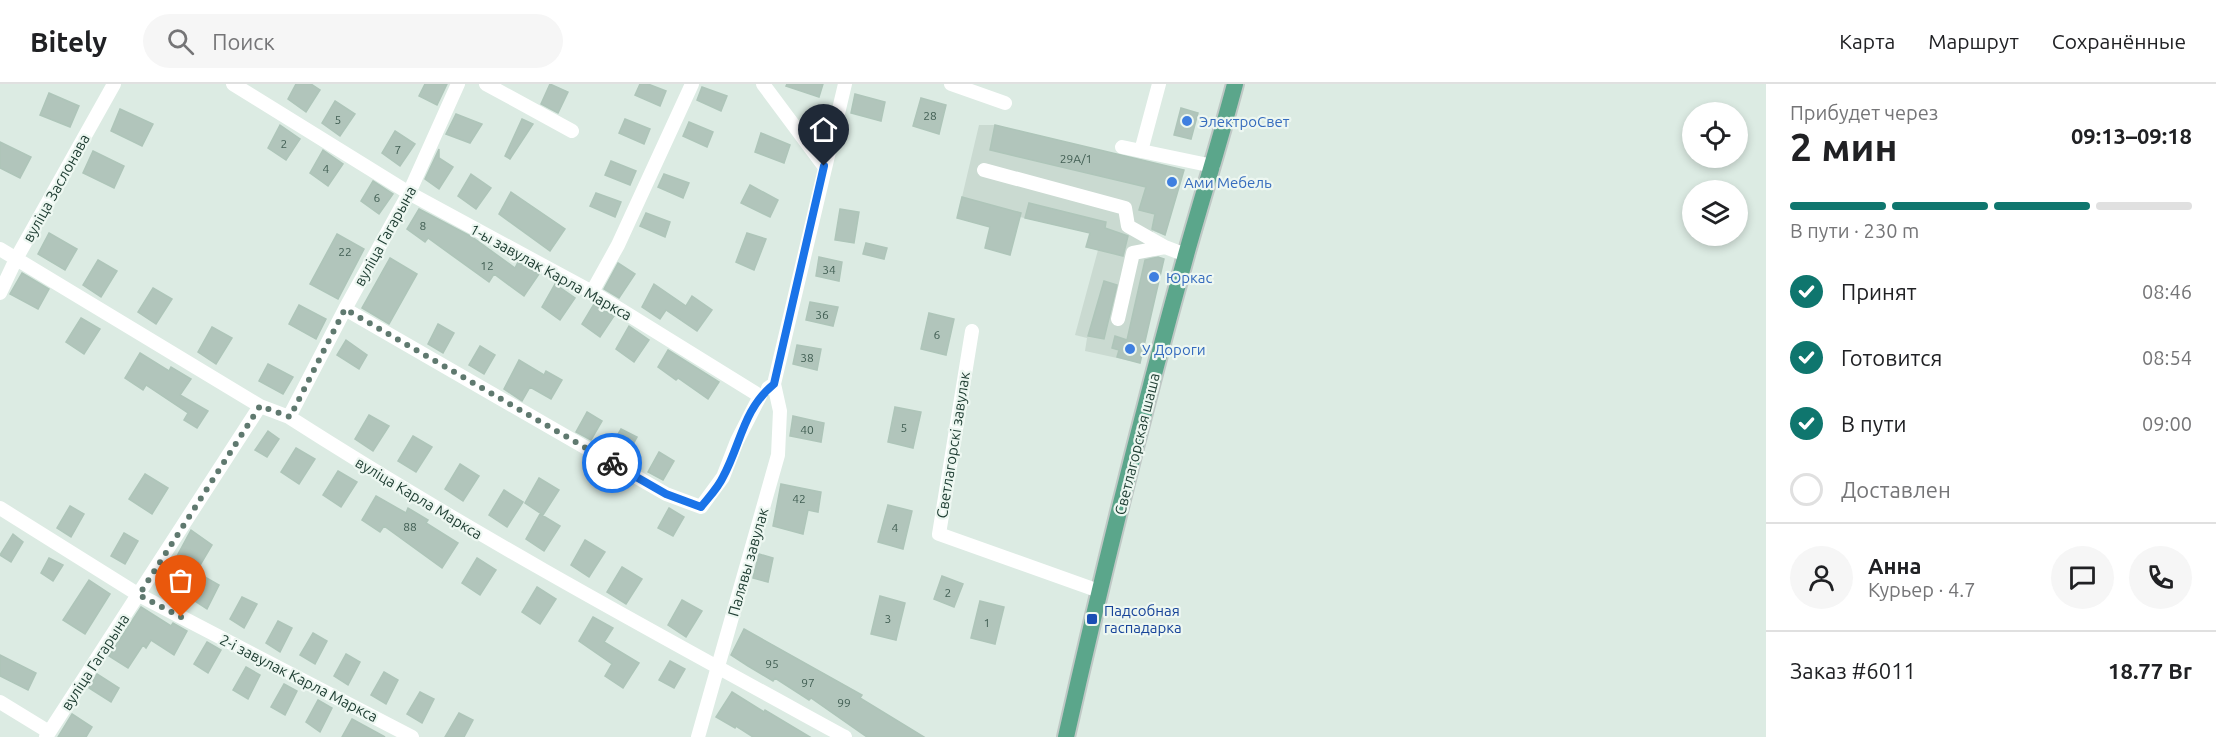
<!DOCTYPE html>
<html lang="ru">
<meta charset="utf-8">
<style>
body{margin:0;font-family:Ubuntu,sans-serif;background:#f6f6f6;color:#202124;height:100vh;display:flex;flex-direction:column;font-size:22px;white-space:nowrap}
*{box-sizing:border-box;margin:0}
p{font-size:20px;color:#757577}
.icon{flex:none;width:33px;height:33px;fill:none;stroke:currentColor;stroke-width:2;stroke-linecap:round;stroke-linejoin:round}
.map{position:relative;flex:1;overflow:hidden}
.drawer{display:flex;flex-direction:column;background:#fff;width:450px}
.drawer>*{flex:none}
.buttons{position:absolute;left:1682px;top:18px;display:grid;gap:12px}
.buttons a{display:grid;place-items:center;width:66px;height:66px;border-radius:50%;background:#fff;box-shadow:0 3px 9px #0003;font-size:30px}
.pin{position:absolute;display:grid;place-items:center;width:51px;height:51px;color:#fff;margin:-62px -26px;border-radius:50% 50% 50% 0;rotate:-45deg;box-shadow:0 0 6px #0007}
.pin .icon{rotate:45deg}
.courier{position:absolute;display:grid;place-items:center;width:60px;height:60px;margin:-30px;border:4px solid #1a73e8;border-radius:50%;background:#fff;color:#222;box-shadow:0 2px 8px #0007}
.overview em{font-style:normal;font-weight:700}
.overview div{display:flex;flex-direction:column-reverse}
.overview{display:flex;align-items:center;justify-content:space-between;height:102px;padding:0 24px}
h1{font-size:39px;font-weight:700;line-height:45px}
.bar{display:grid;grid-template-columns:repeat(4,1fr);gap:9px 6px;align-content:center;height:72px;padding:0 24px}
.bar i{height:8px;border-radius:4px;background:#e0e0e0}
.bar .selected{background:#0f766e}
.bar p{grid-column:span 4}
.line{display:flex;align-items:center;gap:15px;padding:0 24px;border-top:2px solid #e0e0e0}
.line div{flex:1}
.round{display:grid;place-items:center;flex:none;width:63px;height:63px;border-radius:32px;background:#f6f6f6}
ol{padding:0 24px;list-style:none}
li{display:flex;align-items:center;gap:18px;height:66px}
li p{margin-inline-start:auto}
li .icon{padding:6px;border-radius:50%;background:#0f766e;color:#fff;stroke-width:4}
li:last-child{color:#757577}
li i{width:33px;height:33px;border:3px solid #e0e0e0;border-radius:50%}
header{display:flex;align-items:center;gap:36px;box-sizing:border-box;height:84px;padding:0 30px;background:#fff;border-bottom:2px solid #e0e0e0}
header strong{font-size:28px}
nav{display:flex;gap:33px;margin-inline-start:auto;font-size:21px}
.search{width:420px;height:54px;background:#f6f6f6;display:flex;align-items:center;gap:15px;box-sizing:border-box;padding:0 21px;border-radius:33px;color:#757577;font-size:22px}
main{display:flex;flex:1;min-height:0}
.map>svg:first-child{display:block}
.built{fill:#cadad1}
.building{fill:#b1c5bb;stroke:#aec5b9;stroke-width:1.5}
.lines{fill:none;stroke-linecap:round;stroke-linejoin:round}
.major-casing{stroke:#bfc8c5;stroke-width:20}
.minor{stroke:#fff;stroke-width:14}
.major{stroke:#5ba68b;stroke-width:16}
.done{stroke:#5f796f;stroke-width:6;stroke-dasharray:0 10.8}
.route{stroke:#1a73e8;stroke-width:8}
.shop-dot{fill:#3f7fe0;stroke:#edf7f1;stroke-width:2}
.transit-dot{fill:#1a4fb4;stroke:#edf7f1;stroke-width:2}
.labels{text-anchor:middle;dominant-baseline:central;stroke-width:4.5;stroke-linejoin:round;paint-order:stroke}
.number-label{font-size:12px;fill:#415e53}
.shop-label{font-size:15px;fill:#366cbe;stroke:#edf7f1;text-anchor:start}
.street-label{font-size:15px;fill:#1c3b30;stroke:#edf7f1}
.transit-label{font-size:15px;fill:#164399;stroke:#edf7f1;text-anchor:start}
</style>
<header>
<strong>Bitely</strong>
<div class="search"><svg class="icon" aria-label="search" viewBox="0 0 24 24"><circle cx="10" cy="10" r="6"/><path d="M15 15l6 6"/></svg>Поиск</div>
<nav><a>Карта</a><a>Маршрут</a><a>Сохранённые</a></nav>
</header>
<main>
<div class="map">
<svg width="1766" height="653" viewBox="0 0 1766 653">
<rect width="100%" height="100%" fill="#dcebe3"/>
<path class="built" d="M979,41H995L1184,86L1165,151L1153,147L1151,155L1153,172L1164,175L1140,279L1085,267L1087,254L1075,251L1098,166L1086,163L1090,149L1020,133L1010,171L985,164L990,143L957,134Z"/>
<path class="building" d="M296,0H311L320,6L306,28L288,15Z
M425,0H447L437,21L419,12Z
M550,0L568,8L558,29L541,20Z
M640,0H648L666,7L660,22L635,11Z
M787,0H823L819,13L786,2Z
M702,3L727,12L721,27L697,16Z
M49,9L79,22L70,43L40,31Z
M855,10L885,18L881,37L851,29Z
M921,14L946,21L939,50L913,42Z
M335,17L355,30L340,52L322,39Z
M1181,24L1198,29L1191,55L1174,51Z
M120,25L153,40L142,62L111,47Z
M456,30L482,40L470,59L446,50Z
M522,35L533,40L510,75L505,72Z
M625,35L650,45L644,60L619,49Z
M689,38L713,48L707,63L683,52Z
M280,41L300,55L286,76L268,64Z
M995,41L1184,86L1165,151L1152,145L1155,130L1139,126L1146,103L990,66Z
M395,47L415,60L400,82L382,69Z
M761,49L790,61L784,79L755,68Z
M0,58L31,73L20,94L0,84Z
M439,65V74L453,83L439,105L425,95Z
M323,66L343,80L328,102L310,89Z
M93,67L124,82L114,104L83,89Z
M611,77L636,87L630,101L605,91Z
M471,90L491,104L476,125L458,112Z
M664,90L689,99L683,114L658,103Z
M373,97L393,110L379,130L361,117Z
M750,101L778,116L770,133L741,119Z
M511,108L565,145L550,167L499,130Z
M596,109L621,118L615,133L590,122Z
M962,113L1021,129L1010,171L985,164L990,143L957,134Z
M1029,119L1106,138L1105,144L1128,152L1123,172L1086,163L1090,149L1025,134Z
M419,125L472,153L515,184L518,178L539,190L524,212L494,190L489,198L428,154L425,158L407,145Z
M840,125L859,128L854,159L835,156Z
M646,129L670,138L665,153L640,142Z
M49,149L77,165L65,186L38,170Z
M747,149L766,155L754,186L736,178Z
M337,150L364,165L338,215L310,200Z
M866,159L887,164L884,175L863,170Z
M819,173L842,178L839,197L816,192Z
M1158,173L1164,175L1140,279L1117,273L1119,266L1112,264L1115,252L1127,256L1145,176Z
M390,174L417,190L389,240L362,224Z
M98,176L117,187L101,213L83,201Z
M618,179L635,190L619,214L604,205Z
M22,189L49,205L38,225L10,210Z
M1104,197L1117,201L1104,255L1088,252Z
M555,200L575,214L560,236L542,223Z
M654,200L686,222L692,212L712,226L697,247L666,226L660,235L642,223Z
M153,204L172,215L156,240L138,228Z
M810,218L838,223L833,242L806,236Z
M594,220L614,232L600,253L582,240Z
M299,221L326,235L316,255L289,240Z
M929,229L954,235L946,271L921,265Z
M81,234L100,245L84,270L66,258Z
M438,240L454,249L443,269L428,260Z
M629,242L649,256L634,278L616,265Z
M212,243L232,254L216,280L198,268Z
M346,256L367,271L359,285L337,271Z
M797,261L821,265L817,286L793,280Z
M480,262L495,271L484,290L469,281Z
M668,266L719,298L708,315L678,294L676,296L658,283Z
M140,269L169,287L171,283L191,295L180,311L208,327L197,344L184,336L188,329L146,301L143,306L125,294Z
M519,276L544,291L546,287L562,296L551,315L530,303L522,317L504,305Z
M268,280L293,293L283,310L259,297Z
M895,323L921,328L913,364L888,358Z
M587,328L602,337L591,356L576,348Z
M369,331L389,342L373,367L355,355Z
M793,332L824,339L821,358L790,352Z
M621,345L637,353L626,373L610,364Z
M268,347L279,355L267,373L255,366Z
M413,352L432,363L416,388L398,377Z
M296,364L315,375L299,400L281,388Z
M659,368L674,377L663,396L648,388Z
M460,380L479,392L463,417L445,405Z
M338,387L357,398L341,423L323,411Z
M145,390L168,404L152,430L129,415Z
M539,394L559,406L543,431L525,419Z
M781,400L821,408L818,428L808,426L803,450L773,442Z
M504,406L523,418L507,443L489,431Z
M376,412L406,429L408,424L428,436L426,439L458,459L442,484L384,442L380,448L362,436Z
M888,421L912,427L903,465L878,458Z
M70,422L84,430L71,453L57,444Z
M669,424L684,433L673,452L658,444Z
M540,430L560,442L544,467L526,455Z
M191,446L212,461L196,488L219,501L207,525L178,506L176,509L162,500Z
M124,449L138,457L125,480L111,472Z
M13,450L23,458L11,478L0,471Z
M585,456L605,468L589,493L571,481Z
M759,470L773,474L768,498L753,494Z
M49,474L63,481L53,497L41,489Z
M477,474L496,486L480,511L462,499Z
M622,483L642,495L626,520L607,508Z
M942,492L963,500L954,523L934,515Z
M89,496L110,510L85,550L63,536Z
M537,503L556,515L540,540L522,528Z
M880,512L905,519L896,556L871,550Z
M242,513L257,520L244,544L230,535Z
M682,516L702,527L686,553L668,541Z
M980,517L1004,523L995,560L971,554Z
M141,523L171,542L173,539L187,547L174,571L151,556L146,564L143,561L128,584L109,572Z
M593,533L613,544L604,558L639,579L623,604L605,592L612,580L579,557Z
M278,537L292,544L280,568L266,559Z
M744,545L862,611L860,614L924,653H867L811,614L809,616L775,594L773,597L748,582L731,571Z
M313,549L327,557L315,580L300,571Z
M207,558L221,566L208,589L194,580Z
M346,570L360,578L348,601L334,592Z
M0,571L36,589L28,606L0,592Z
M670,577L685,585L674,604L659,596Z
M246,583L260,591L248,615L233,606Z
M384,588L398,596L386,620L371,611Z
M97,590L119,604L111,618L89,604Z
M284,600L297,607L285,631L271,623Z
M420,608L434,615L422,639L407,630Z
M732,608L764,628L765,626L810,653H753L736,642L735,644L716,633Z
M318,616L332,624L320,648L306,638Z
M459,629L473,636L464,653H445Z
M72,630L92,643L86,653H58Z
M352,635L385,653H342Z"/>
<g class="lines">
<defs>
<path id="major" d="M1066,653C1102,492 1142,330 1186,171C1202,114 1220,57 1235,0"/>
</defs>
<use href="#major" class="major-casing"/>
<path class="minor" d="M233,0L409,109L592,208L760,312L737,357L723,393L701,423L666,410L345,225
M486,0L572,47
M763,0L824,82
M951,0L1005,19
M1122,63L1213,82
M1141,67L1159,0
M984,86L1125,124L1128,142L1165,163L1186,171
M0,165L260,322L289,333C470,449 657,550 845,653
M592,208L618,161L692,0
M0,209L16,175L114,0
M1118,235L1133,169L1165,163
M972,247L939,450L1099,507
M768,304L774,300L845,0
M289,333L345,225L409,109L458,0
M0,424L139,511L412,653
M0,618L49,648
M46,653L260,322
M698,653L778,371L780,327L774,300"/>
<use href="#major" class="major"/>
</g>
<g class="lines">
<path class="done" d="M181,533L139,511L260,322L290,333L345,225L612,379"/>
<path class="route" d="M612,379L666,410L701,423C708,414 718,404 723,393C741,360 743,325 774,300L824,82"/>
</g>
<g class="shop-dot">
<circle cx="1187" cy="37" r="6"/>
<circle cx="1172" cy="98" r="6"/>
<circle cx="1154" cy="193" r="6"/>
<circle cx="1130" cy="265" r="6"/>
</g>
<rect class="transit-dot" x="1086" y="529" width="12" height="12" rx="3"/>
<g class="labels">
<g class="number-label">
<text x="930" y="31">28</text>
<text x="338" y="35">5</text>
<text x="284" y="59">2</text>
<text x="398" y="65">7</text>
<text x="1076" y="74">29А/1</text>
<text x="326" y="84">4</text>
<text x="377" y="113">6</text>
<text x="423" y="141">8</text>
<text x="345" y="167">22</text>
<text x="487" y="181">12</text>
<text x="829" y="185">34</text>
<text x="822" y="230">36</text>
<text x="937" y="250">6</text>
<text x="807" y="273">38</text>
<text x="904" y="343">5</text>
<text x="807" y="345">40</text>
<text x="799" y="414">42</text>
<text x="410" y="442">88</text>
<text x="895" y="443">4</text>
<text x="948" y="508">2</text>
<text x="888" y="534">3</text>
<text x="987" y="538">1</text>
<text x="772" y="579">95</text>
<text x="808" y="598">97</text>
<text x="844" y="618">99</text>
</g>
<g class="shop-label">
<text x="1199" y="37">ЭлектроСвет</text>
<text x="1184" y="98">Ами Мебель</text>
<text x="1166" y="193">Юркас</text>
<text x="1142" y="265">У Дороги</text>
</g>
<g class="street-label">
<text transform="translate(56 104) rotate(-61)">вуліца Заслонава</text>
<text transform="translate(385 152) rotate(-61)">вуліца Гагарына</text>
<text transform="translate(551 188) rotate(29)">1-ы завулак Карла Маркса</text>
<text transform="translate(1137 360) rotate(-76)">Светлагорская шаша</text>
<text transform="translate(953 361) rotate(-81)">Светлагорскі завулак</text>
<text transform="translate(419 414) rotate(31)">вуліца Карла Маркса</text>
<text transform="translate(748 478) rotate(-74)">Палявы завулак</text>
<text transform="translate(95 578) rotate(-57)">вуліца Гагарына</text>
<text transform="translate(299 594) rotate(27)">2-і завулак Карла Маркса</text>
</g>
<g class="transit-label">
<text x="1104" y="526">Падсобная<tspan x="1104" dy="17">гаспадарка</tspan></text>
</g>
</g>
</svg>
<div class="buttons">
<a><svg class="icon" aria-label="locate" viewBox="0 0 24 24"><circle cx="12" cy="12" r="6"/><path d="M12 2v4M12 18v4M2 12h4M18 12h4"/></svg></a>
<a><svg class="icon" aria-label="layers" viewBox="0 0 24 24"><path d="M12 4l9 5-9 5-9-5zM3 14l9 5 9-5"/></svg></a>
</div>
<div class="pin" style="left:181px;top:533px;background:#ea580c"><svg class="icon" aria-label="bag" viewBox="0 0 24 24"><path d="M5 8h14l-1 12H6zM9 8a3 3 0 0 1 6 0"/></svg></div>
<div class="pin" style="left:824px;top:82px;background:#1f2937"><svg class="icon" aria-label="home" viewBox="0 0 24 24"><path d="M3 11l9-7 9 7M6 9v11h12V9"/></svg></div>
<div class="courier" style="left:612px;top:379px"><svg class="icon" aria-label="bike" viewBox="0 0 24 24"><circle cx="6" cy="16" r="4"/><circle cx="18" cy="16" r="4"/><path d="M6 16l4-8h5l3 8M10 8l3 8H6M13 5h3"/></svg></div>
</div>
<section class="drawer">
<div class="overview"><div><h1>2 мин</h1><p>Прибудет через</p></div><em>09:13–09:18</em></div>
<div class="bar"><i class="selected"></i><i class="selected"></i><i class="selected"></i><i></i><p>В пути · 230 m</p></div>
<ol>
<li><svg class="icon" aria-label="check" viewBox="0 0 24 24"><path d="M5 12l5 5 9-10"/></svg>Принят<p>08:46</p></li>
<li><svg class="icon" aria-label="check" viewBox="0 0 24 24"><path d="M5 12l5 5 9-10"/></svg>Готовится<p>08:54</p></li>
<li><svg class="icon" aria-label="check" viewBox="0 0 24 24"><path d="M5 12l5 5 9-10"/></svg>В пути<p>09:00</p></li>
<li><i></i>Доставлен</li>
</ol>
<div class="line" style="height:108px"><a class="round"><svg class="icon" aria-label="person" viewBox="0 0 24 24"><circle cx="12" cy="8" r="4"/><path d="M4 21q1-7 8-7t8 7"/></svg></a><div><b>Анна</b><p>Курьер · 4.7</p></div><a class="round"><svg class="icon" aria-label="chat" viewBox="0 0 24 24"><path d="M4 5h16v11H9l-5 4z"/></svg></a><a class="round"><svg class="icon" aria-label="phone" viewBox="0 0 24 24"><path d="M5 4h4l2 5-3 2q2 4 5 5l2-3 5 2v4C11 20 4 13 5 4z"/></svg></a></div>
<div class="line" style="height:78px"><div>Заказ #6011</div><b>18.77 Br</b></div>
</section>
</main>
